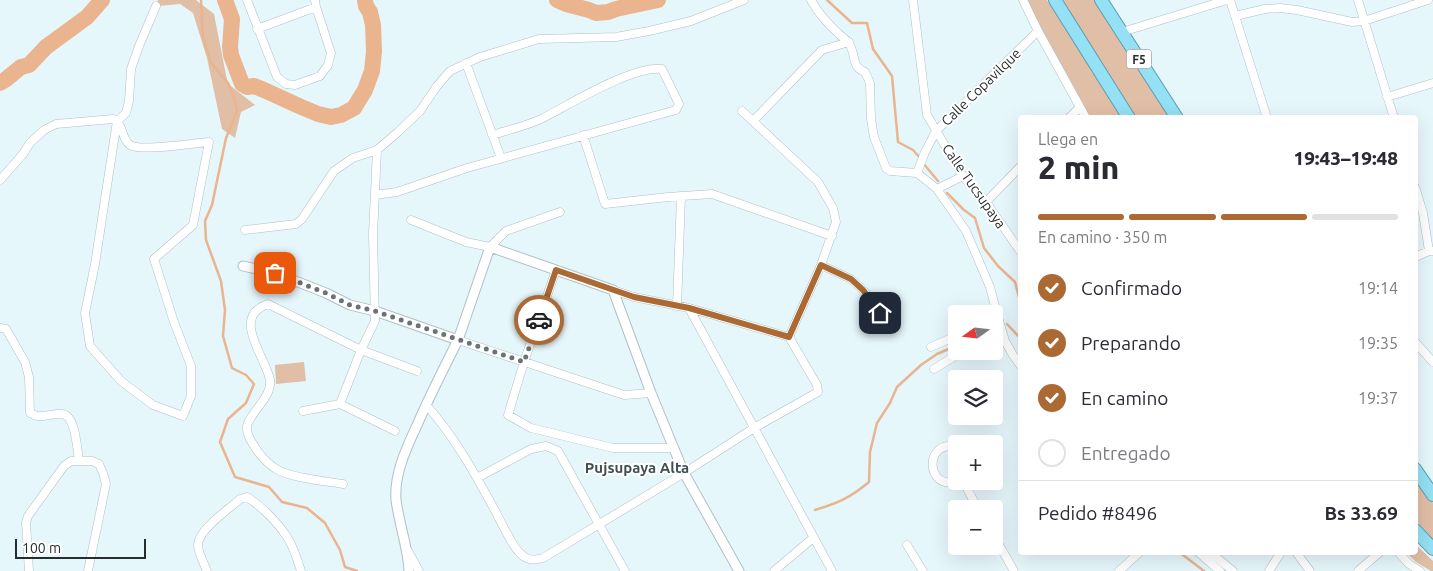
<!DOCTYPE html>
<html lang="es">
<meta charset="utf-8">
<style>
body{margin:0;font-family:Ubuntu,sans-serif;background:#f2f2f3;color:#2b2b33;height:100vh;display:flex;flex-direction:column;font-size:19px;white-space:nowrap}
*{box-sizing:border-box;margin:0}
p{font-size:16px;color:#7c7c81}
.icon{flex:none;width:28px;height:28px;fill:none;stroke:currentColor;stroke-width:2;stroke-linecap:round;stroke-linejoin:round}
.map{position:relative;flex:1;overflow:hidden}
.details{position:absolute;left:1018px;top:115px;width:400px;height:440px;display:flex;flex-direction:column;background:#fff;border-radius:5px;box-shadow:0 5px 20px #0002}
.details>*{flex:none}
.needle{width:32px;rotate:255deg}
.controls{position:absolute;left:948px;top:305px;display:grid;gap:10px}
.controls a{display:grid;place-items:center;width:55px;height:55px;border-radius:5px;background:#fff;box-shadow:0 5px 20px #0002;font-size:25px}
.scale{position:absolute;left:15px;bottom:12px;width:131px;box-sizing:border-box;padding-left:5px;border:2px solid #262d2f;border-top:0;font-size:14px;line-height:18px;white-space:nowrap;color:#262d2f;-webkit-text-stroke:4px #fff;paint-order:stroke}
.pin{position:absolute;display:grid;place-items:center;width:42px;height:42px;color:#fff;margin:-21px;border-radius:10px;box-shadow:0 2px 8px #0006}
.courier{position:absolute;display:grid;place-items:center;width:50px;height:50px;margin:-25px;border:4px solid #ab6934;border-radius:50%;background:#fff;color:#222;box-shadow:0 1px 6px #0007}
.head em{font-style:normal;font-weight:800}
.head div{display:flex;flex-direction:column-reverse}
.head{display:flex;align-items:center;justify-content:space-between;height:85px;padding:0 20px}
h1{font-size:32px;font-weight:800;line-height:38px}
.bar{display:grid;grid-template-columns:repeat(4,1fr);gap:8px 5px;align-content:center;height:60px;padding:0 20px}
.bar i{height:6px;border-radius:4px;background:#e1e1e2}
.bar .current{background:#ab6934}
.bar p{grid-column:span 4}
.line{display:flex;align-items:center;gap:12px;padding:0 20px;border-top:1px solid #e1e1e2}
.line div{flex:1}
ol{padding:0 20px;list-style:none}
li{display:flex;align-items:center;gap:15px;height:55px}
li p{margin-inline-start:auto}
li .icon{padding:5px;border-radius:50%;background:#ab6934;color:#fff;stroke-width:4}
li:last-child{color:#7c7c81}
li i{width:28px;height:28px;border:2px solid #e1e1e2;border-radius:50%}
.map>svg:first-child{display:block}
.green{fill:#e1bea6}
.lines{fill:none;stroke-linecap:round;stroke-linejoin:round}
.stream{stroke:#e9b48e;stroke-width:2.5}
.river{stroke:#e9b48e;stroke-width:16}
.minor-casing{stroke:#afc0c5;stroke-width:9}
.tertiary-casing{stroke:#afc0c5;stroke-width:11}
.trunk-casing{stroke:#5c9dad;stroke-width:14}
.minor{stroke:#fff;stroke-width:8}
.tertiary{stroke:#fff;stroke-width:9}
.trunk{stroke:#94e0f4;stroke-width:12}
.done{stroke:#697477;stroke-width:5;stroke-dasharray:0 9}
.route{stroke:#ab6934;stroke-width:6}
.labels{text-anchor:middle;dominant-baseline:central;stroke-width:4;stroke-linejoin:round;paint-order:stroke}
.shield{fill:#fff;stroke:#676c6d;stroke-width:1}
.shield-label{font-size:12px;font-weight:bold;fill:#262d2f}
.street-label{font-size:14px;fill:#262d2f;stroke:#fff}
.neighbourhood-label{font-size:15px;font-weight:bold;fill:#404f53;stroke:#fff}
</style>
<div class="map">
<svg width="1433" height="571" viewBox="0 0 1433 571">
<rect width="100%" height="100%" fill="#e6f7fc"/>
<path class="green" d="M158,0H196L214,14L227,80L231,86L255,105L241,112L235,138L222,129L207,58L193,13L180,4L158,6Z
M1026,0H1047L1122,117H1090L1042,33Z
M1063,0H1094L1169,117H1136L1090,46Z
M304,362L306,381L276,384L275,365Z
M1415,478L1433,503V540L1415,520Z
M1415,544L1433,561V571H1431L1416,562L1407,553L1415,552Z"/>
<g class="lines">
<path class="stream" d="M201,0L203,37L211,63L228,83L234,98L237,111L226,138L212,205L205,221L206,240L221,281L225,310L223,336L232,368L246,375L254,384L246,403L228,419L220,442L235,477L269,487L282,502L307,508L325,523L340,550L345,567L357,571
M827,0L852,23H867L873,49L892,76L898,142L913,150L920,158
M923,163L938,181
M947,193L964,210L975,218L984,248L998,266L1015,282L1020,301
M1007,324L1020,338
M815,510C838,503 850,498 869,482L870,452L877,423L890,403L897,387L921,365L937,354L956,346
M1179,552L1204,571"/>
<path class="river" d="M225,0L232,19L230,47L231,55L242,84L247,87L254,86L264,90L299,106L318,114L331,117L341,115L354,108L365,90L372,71L374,51L373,25L370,12L366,6L365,0
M557,0L566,4L589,10L596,13L608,12L616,9L658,0
M0,83L5,80L21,67L29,65L46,47L87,17L102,0"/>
<defs>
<path id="minor" d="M247,0L277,77L286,84L295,85L320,76L328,65L331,53L316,7L315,0
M811,0C818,13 828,24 839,34C842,37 846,39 848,42C857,53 850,67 865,72L870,83L871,119L874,137L886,168L890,171L917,173L937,189
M913,0L927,115L963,176L986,202L1020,251
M1023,0L1038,31L1086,118
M1230,0L1267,118
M1358,0L1394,118
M1235,16L1265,9L1280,8L1297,10L1352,22L1364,21L1428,0
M257,29L316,7
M1122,32L1227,0
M466,63L501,158
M1387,97L1433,83
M742,111L818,182L833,208L836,222L821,265L789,337
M1069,118L1080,107
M753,121L822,50L849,42
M583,135L605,204L668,197L712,194L832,236
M377,150L373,234L375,321L361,350L340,404L395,431
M917,173L925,152L936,131L1038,31
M963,176L937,189L966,231L990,287L996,310L1005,341L1013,355L1020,365
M0,180L23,154L30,143L44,130L56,124L113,119C124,124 121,139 130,145C140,152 194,143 209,142L193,225L154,259L174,322L191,366V396L183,416L153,405L121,381L90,346L85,313L95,264L117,121L126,113L129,101L131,69L139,46L156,6
M1415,187L1423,213L1429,251H1433
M375,195L397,192L467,168L676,110L679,104L662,69C633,65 569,105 541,119C526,126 508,130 492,135
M986,202L1020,167
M411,220L466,242L490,247L506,231L560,212
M245,230L296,224L302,219L334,171L353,158L377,150L398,132L420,111L437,86L450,71L480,57L539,39L616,37L649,31L691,21L744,0
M1415,257L1429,251
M821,265L851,279L863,290L880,313
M556,270L524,362L508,415L531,428L613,448H674
M677,306L681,196
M689,308L832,571
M0,328L6,329L25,362L29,377L30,413C39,418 40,416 50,415C53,415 58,413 62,414C76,415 77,449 79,461
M458,340L624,395L651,393
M994,341L1004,338
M1415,342L1433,362
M931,347L956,336
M934,369L963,351
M426,405C452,433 474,472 492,505C499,517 510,543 519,552C526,560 533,561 543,558L684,473L754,428L818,392L817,385L789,337L689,308L634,297L613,290
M303,411L340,404
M956,447C924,439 925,492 958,481
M477,478L531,449L546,446L558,451L625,571
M963,481L978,509
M343,484C325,481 291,478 276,469C267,463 258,453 253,444C249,438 245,430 248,423C254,409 272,396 270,380C266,357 230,317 268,304L361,350L417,371
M994,536L1014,571
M907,545L923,571
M408,551L419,571
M1198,552L1220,571
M1210,552L1233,571
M1296,552L1310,571
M1398,552L1409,564L1420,571
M29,571L26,523L28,516L64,466L71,461H92L99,464L103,473L106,484L88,571
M207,571C204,563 198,553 198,545C198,530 229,509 240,499L247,497C260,505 277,522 285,534C293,544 297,559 301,571
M774,571L813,538
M1119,571L1140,552
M1269,571L1281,552
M1358,571L1380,552"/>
<path id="tertiary" d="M243,266L275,273L326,293L350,305L375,311L458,340L490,247L613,290L651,393L684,473L739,571
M409,571C408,547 399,524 396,500C394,473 407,447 418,423C430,395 444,368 458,340"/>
<path id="trunk" d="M1055,0L1129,118
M1101,0L1177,118
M1415,469L1433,495
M1415,530L1433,549"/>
</defs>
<use href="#minor" class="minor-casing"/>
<use href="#tertiary" class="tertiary-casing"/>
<use href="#trunk" class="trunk-casing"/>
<use href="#minor" class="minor"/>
<use href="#tertiary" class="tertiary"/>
<use href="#trunk" class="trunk"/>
</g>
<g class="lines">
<path class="done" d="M275,273L326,293L350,305L375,311L524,362L539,320"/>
<path class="route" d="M539,320L556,270L634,297L689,308L789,337L821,265L851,279L863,290L880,313"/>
</g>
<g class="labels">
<rect class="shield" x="1126.5" y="49.5" width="25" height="19" rx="4"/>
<g class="shield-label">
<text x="1139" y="59">F5</text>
</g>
<g class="street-label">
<text transform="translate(981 87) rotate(-44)">Calle Copavilque</text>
<text transform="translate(974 186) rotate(55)">Calle Tucsupaya</text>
</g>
<g class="neighbourhood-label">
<text x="637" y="467">Pujsupaya Alta</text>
</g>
</g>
</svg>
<div class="controls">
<a><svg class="needle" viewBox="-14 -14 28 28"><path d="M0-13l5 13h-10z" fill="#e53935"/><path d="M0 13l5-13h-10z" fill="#7c7c81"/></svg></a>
<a><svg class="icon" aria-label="layers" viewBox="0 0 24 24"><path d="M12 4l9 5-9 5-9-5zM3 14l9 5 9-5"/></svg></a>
<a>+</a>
<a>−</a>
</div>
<div class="scale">100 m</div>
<div class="pin" style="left:275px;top:273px;background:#ea580c"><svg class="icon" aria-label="bag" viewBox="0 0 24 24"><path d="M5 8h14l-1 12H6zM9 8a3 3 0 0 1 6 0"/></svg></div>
<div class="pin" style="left:880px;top:313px;background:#1f2937"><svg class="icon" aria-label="home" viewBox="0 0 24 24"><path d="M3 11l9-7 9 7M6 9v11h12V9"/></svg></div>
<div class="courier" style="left:539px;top:320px"><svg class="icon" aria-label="car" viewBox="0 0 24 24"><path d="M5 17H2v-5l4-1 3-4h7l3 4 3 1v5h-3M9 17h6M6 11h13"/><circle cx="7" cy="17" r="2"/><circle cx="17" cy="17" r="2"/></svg></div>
<section class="details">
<div class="head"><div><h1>2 min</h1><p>Llega en</p></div><em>19:43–19:48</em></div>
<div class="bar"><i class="current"></i><i class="current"></i><i class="current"></i><i></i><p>En camino · 350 m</p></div>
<ol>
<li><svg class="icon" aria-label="check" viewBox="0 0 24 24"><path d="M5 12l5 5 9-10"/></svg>Confirmado<p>19:14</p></li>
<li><svg class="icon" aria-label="check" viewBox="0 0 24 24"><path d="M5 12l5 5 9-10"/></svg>Preparando<p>19:35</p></li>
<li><svg class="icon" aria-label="check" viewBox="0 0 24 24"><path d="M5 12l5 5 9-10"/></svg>En camino<p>19:37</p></li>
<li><i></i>Entregado</li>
</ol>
<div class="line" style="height:65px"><div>Pedido #8496</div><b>Bs 33.69</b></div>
</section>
</div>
